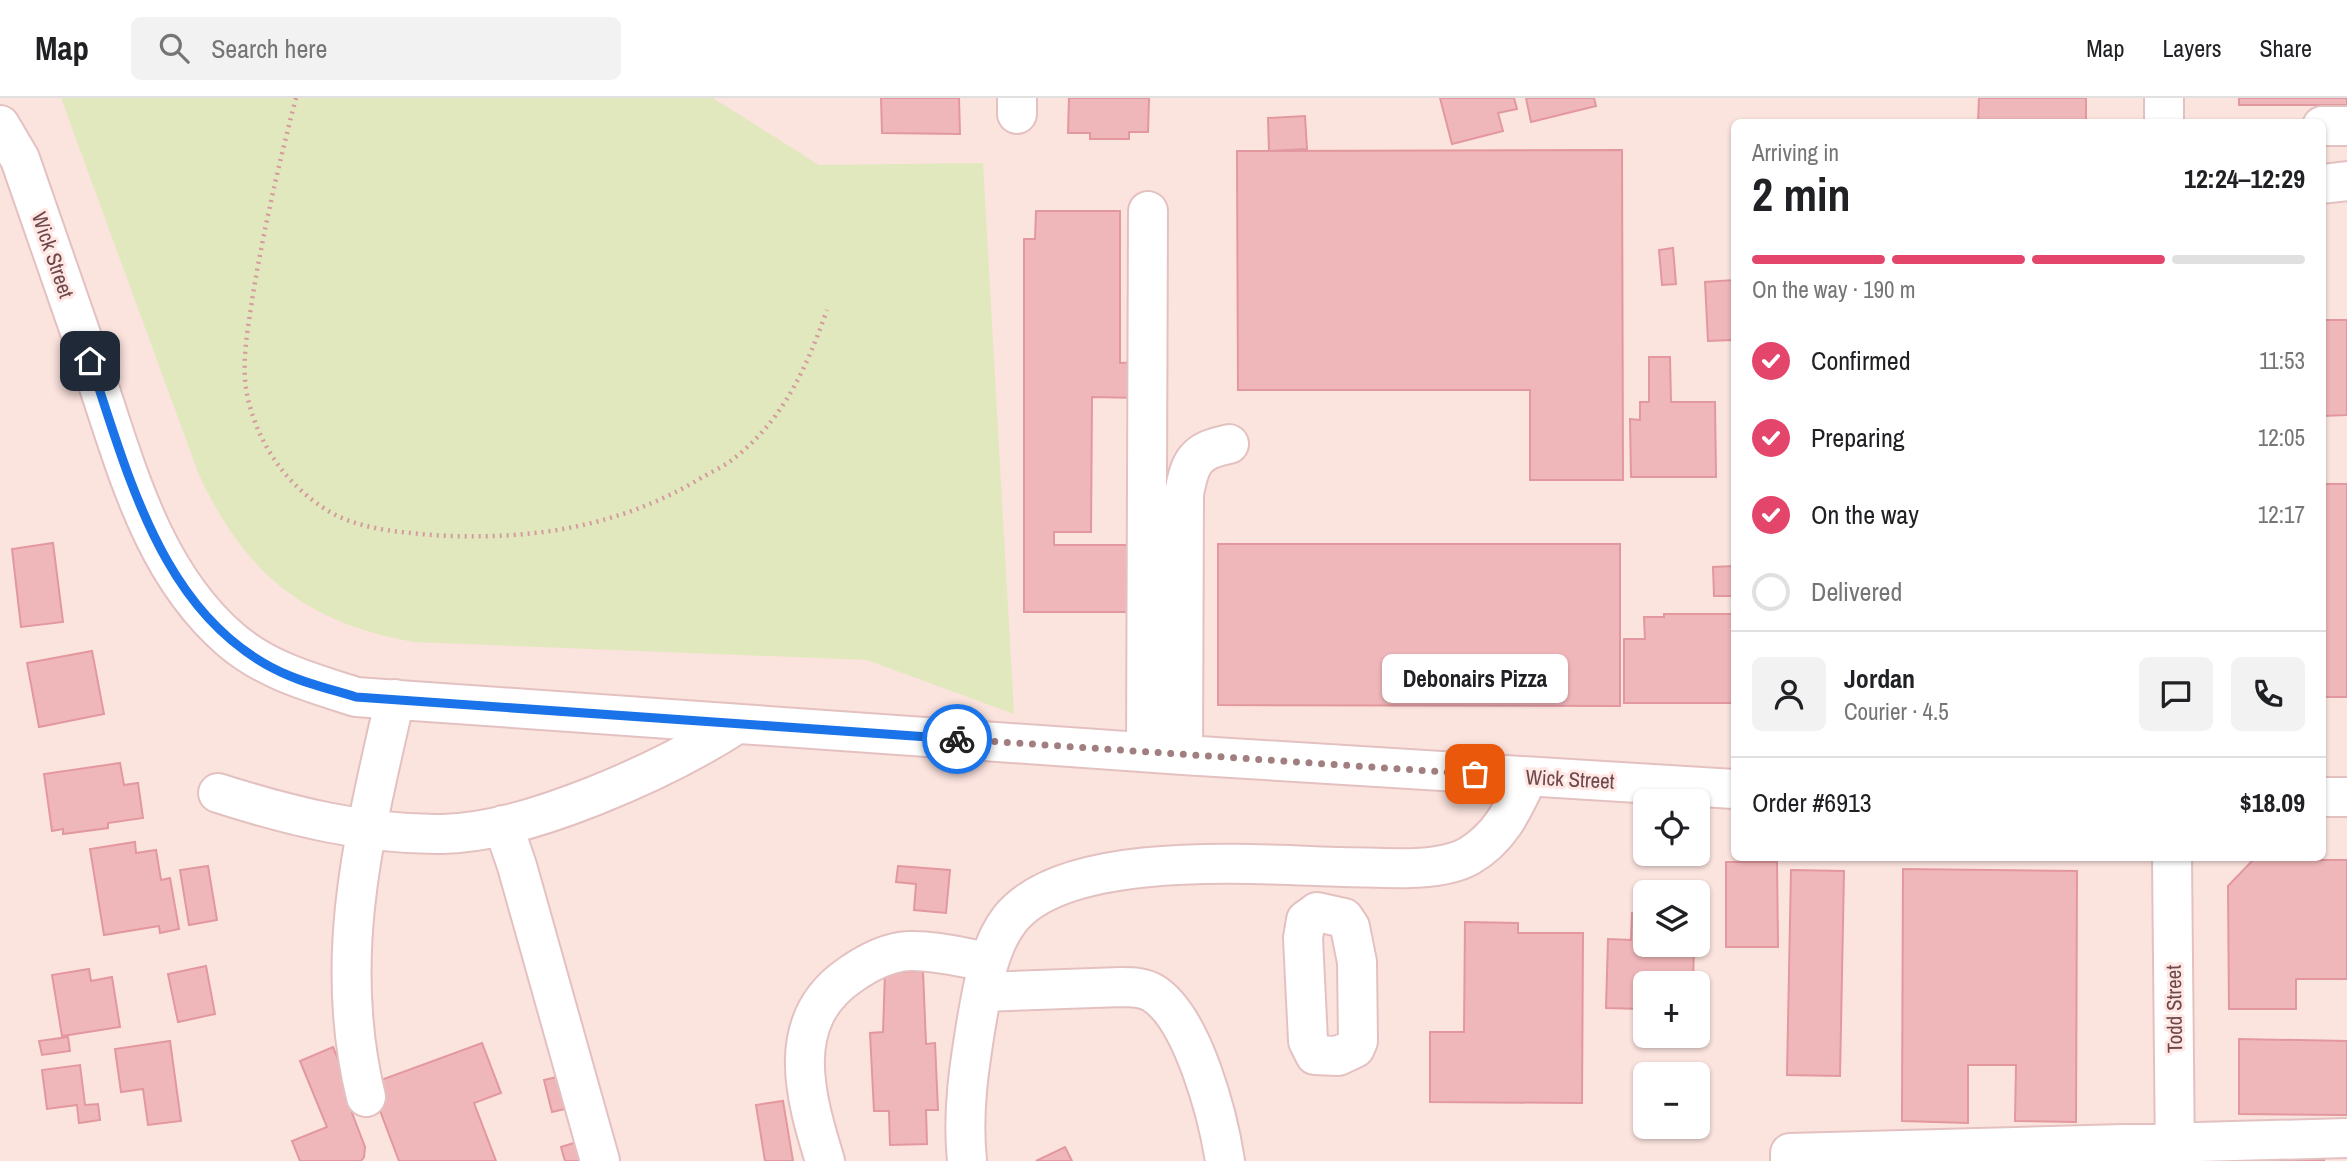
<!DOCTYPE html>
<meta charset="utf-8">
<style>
body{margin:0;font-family:"Archivo Narrow",sans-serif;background:#f2f2f2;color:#202124;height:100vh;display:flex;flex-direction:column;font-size:26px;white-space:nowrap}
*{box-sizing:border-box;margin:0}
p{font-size:23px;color:#757577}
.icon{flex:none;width:38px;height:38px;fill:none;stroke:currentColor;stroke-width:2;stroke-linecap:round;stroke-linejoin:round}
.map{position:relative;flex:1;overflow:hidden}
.details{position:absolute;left:1731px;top:21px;width:595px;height:742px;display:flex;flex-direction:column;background:#fff;border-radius:10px;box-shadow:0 2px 5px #0004}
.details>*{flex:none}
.fabs{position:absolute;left:1633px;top:691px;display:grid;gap:14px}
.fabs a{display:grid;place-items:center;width:77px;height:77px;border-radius:10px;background:#fff;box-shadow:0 2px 5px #0004;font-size:35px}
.pin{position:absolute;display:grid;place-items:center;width:60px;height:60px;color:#fff;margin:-30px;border-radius:14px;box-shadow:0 4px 10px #0006}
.courier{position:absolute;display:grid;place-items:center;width:70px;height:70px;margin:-35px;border:5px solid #1a73e8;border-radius:50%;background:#fff;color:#222;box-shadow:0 2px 9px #0007}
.bubble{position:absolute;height:49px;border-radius:10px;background:#fff;box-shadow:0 2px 5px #0004;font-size:23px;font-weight:700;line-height:49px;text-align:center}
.overview em{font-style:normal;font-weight:700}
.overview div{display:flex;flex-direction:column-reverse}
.overview{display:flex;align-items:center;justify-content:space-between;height:119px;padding:0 21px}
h1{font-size:46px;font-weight:700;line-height:52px}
.bar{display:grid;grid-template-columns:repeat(4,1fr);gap:10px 7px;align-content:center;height:84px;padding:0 21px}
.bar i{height:9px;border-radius:5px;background:#e0e0e0}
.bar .on{background:#e4456b}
.bar p{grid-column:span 4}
.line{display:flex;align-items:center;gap:18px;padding:0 21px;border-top:2px solid #e0e0e0}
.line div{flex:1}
.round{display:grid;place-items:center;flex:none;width:74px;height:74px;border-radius:10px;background:#f2f2f2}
ol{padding:0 21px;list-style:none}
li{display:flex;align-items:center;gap:21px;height:77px}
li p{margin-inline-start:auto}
li .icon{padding:7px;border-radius:50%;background:#e4456b;color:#fff;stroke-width:4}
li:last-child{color:#757577}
li i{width:38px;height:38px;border:4px solid #e0e0e0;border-radius:50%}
header{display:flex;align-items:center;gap:42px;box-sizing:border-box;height:98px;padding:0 35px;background:#fff;border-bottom:2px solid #e0e0e0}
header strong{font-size:33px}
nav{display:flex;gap:38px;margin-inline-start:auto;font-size:24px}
.search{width:490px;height:63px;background:#f2f2f2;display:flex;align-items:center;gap:18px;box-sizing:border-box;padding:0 24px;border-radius:10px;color:#757577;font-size:26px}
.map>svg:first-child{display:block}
.green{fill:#e2e8be}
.building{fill:#f0b7bb;stroke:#e2989e;stroke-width:2}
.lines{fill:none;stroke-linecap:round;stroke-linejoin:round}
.minor-casing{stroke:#e4c1c1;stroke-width:42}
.path{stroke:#d49b9f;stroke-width:4.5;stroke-dasharray:2 5;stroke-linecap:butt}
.minor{stroke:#fff;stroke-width:38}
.done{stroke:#a17e7f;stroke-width:7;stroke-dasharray:0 12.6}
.route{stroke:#1a73e8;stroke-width:9}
.labels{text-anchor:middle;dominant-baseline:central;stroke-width:6;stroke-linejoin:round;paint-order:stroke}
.street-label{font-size:21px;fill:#70474c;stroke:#ffe8e4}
</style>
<header>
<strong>Map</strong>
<div class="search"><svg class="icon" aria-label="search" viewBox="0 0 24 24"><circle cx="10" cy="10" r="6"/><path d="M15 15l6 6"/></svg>Search here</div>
<nav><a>Map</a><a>Layers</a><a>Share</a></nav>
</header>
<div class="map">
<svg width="2347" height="1063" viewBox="0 0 2347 1063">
<rect width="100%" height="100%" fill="#fbe3de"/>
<path class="green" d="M61,0H713L819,67L983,65L1014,616L867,562L414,544C306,525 246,477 199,377Z"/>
<path class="building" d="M881,0H959L960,36L882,35Z
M1069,0H1149L1148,34H1129V41H1090V35H1068Z
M1440,0H1514L1517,11L1498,15L1503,33L1452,46Z
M1526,0H1594L1596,8L1531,24Z
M1979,0H2086V24H1978Z
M2239,0H2347V7H2239Z
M1305,18L1307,51L1269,53L1268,20Z
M1622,52L1623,382H1530V292H1238L1237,53Z
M1036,113H1120V265L1141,264V300L1092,299L1091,434H1054V447H1143V514H1024V141H1035Z
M1673,150L1676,186L1662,187L1659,152Z
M1734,182V255H1733L1732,242L1708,243L1705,184Z
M2322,222H2347V317L2322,318Z
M1649,259H1670L1671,304H1715L1716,379H1631L1630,321L1640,322V304H1649Z
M2322,386H2347V599H2322Z
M53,445L63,524L21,529L12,451Z
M1218,446H1620V608L1218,607Z
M1734,468V498H1714L1713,469Z
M1664,516H1734V605H1624V541H1645L1644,519H1664Z
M92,553L104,616L39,629L27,565Z
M120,665L124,687L138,685L143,720L108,725V730L63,736V731L52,733L44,676Z
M135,744L136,755L156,752L161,782L170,780L179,831L160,835L159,828L104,837L90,751Z
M2253,762H2347V881H2296V911H2229L2228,788Z
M1726,764H1777L1778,849H1726Z
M208,768L217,822L189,827L180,772Z
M898,768L950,772L946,815L914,812L916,786L896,784Z
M1903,771L2077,773L2076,1024L2015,1023L2016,967H1968V1025L1902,1023Z
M1791,772L1844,773L1840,978L1787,977Z
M1632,815L1645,816V847H1694L1693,886H1645L1641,911L1606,910L1608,841L1631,842Z
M1465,824L1518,825V835H1583L1582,1005L1430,1004V934H1464Z
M206,868L215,916L178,924L168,876Z
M89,871L91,883L112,879L120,929L62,938L52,877Z
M923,873L926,946L935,945L938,1012H926L927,1046L890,1047L889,1013H874L870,935L883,934L885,874Z
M68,939L70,953L42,957L39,943Z
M2239,941L2347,943V1017L2239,1016Z
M170,943L181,1023L148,1027L143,991L121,994L115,951Z
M482,945L501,995L474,1005L496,1063H399L370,986Z
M333,949L357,1008L352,1015L365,1049L364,1059L361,1063H300L292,1043L327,1029L300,963Z
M80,967L85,1007L98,1006L100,1022L79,1025L77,1007L47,1011L42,972Z
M561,978L569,1010L552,1014L544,982Z
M783,1003L793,1063H765L756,1007Z
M577,1044L583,1063H565L561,1049Z
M1065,1049L1072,1063H1036Z
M2324,1061V1063H2228Z"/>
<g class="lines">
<defs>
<path id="minor" d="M1017,0V16
M2164,0V24
M0,27L20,61C45,133 70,205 95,277C127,372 153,475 231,542C267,573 313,585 356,599L1183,657L1734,691
M2322,28H2347
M2322,86L2347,83
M1146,653L1148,113
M1183,657L1184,396C1190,363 1195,353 1229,346
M218,695C290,718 366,737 442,736C526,735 666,672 737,626
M2322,699H2347
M503,727L517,768L600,1063
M2172,760L2175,1063
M1317,814L1344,820L1350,829L1357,864L1358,943L1355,950L1338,958L1315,957L1308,943L1303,840L1306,822Z
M982,894L1121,889C1132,889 1143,889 1153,895C1193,920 1218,1018 1225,1063
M366,999C332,861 364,737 395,601
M825,1063C805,998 783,923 850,877C867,865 889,854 909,853C935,852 964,860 989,864
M967,1063C962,1014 969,969 977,921C983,887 989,848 1010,821C1067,750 1260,767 1343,769C1378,769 1437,776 1469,758C1501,739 1513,711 1528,679
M1790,1063V1055L2347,1040"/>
</defs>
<use href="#minor" class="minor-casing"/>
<path class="path" d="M296,0C279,65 264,130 253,196C248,231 240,267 248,301C259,348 288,389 330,414C360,431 397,434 432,437C527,443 618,430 701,380C713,373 727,367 737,358C785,319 807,268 827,212"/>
<use href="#minor" class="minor"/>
</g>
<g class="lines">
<path class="done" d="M957,641L1475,676"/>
<path class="route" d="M90,263C129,379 164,526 290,578C311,587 334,592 356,599L957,641"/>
</g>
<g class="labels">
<g class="street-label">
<text transform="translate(53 157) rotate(71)">Wick Street</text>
<text transform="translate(1570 681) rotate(3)">Wick Street</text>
<text transform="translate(2174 911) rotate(-91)">Todd Street</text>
</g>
</g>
</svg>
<div class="fabs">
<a><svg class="icon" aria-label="locate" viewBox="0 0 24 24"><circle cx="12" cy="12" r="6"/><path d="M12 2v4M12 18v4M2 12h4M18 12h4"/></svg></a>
<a><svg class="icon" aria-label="layers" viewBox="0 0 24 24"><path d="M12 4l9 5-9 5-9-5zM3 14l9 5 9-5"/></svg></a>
<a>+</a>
<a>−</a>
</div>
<div class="pin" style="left:1475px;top:676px;background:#ea580c"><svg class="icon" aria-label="bag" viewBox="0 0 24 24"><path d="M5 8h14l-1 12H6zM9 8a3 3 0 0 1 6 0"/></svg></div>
<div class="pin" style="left:90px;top:263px;background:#1f2937"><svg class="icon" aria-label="home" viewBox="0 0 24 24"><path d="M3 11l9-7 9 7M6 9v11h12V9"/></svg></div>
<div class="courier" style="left:957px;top:641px"><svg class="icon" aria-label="bike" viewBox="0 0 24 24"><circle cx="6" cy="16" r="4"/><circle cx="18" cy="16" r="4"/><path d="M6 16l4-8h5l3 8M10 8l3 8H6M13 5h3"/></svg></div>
<div class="bubble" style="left:1382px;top:556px;width:186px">Debonairs Pizza</div>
<section class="details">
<div class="overview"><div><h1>2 min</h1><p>Arriving in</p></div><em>12:24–12:29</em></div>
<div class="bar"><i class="on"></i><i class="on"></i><i class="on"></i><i></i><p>On the way · 190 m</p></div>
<ol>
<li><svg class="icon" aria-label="check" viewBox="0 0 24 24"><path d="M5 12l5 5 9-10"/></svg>Confirmed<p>11:53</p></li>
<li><svg class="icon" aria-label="check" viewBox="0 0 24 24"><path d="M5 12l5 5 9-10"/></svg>Preparing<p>12:05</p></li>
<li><svg class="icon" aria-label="check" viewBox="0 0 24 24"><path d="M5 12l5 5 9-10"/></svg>On the way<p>12:17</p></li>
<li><i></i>Delivered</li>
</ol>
<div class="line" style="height:126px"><a class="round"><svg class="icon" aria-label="person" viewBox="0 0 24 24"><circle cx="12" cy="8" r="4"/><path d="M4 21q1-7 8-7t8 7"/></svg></a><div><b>Jordan</b><p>Courier · 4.5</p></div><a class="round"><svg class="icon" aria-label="chat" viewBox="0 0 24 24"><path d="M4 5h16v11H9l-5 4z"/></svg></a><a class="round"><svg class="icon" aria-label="phone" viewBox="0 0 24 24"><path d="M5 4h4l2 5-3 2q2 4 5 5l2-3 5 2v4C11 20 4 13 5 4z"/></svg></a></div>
<div class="line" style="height:91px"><div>Order #6913</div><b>$18.09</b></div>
</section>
</div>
